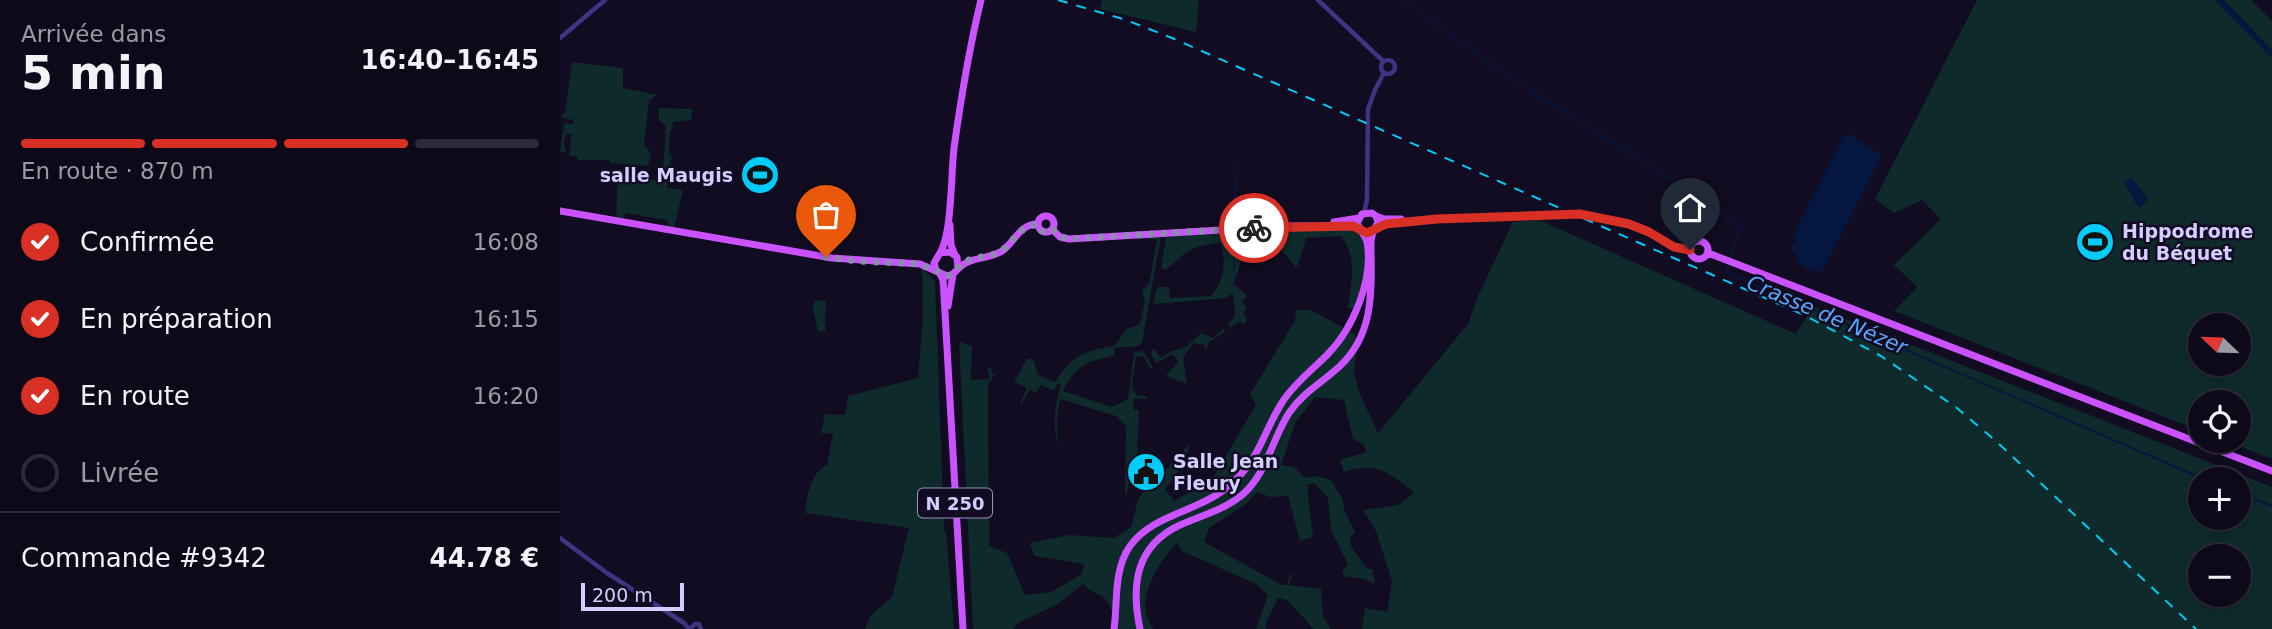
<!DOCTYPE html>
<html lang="fr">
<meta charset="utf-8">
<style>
body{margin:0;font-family:"DejaVu Sans",sans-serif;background:#161222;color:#f1f3f6;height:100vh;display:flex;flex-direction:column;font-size:26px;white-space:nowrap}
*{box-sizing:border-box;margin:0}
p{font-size:23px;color:#9a9aa2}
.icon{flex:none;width:38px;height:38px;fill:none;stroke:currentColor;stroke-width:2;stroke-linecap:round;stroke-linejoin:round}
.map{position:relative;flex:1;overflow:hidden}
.drawer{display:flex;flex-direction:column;background:#0d0919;width:560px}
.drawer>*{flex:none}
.needle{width:46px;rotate:293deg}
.fabs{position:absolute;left:1628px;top:313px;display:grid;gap:14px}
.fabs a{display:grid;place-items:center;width:63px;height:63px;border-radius:50%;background:#0d0919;box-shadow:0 4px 10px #0003,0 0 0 2px #2d2a38;font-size:35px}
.scale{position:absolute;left:21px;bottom:18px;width:103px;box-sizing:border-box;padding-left:7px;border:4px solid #d5ccff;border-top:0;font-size:19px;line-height:24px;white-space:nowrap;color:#d5ccff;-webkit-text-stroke:5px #110c21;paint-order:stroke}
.pin{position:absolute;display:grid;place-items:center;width:60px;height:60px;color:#fff;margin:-72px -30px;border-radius:50% 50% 50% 0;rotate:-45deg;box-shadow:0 0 7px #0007}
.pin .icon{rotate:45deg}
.courier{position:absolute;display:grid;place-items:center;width:70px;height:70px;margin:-35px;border:5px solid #d93025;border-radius:50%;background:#fff;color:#222;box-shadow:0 2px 9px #0007}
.overview em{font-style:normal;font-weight:700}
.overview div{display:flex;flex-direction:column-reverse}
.overview{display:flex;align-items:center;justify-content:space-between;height:119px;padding:0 21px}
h1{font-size:46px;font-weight:700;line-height:52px}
.bar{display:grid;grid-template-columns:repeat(4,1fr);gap:10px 7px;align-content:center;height:84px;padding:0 21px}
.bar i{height:9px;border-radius:5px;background:#2d2a38}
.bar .selected{background:#d93025}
.bar p{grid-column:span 4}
.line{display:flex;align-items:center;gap:18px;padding:0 21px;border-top:2px solid #2d2a38}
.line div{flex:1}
ol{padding:0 21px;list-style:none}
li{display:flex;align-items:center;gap:21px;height:77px}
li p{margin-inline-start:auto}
li .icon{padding:7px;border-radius:50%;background:#d93025;color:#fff;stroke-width:4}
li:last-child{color:#9a9aa2}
li i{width:38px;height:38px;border:4px solid #2d2a38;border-radius:50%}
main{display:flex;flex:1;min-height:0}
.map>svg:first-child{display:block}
.green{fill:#0e2a2b;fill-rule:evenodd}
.water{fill:#06173f}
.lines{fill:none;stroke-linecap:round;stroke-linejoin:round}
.stream{stroke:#06173f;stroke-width:2}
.minor{stroke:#3d3483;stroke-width:4.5}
.major{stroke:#cb53ff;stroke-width:7}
.rail{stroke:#00ccf7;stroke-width:2;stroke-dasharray:10 9;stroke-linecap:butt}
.done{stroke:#9089b1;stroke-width:7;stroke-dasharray:0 12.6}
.route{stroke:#d93025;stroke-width:9}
.labels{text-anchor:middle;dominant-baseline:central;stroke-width:5;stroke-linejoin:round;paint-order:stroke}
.shield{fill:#110c21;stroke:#9a92bc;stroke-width:2}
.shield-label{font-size:18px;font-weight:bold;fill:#d5ccff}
.poi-label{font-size:19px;font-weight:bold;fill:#d5ccff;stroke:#110c21;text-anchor:start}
.water-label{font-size:21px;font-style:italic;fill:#5aa6ff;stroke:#110c21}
</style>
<main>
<section class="drawer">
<div class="overview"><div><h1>5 min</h1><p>Arrivée dans</p></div><em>16:40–16:45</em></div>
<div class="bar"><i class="selected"></i><i class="selected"></i><i class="selected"></i><i></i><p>En route · 870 m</p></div>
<ol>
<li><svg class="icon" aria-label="check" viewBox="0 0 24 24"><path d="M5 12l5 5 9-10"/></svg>Confirmée<p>16:08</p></li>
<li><svg class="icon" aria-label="check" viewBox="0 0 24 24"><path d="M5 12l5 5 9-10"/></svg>En préparation<p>16:15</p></li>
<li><svg class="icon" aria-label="check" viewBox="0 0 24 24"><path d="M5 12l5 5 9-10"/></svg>En route<p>16:20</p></li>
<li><i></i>Livrée</li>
</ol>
<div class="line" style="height:91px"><div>Commande #9342</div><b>44.78 €</b></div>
</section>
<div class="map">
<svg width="1712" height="629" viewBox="0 0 1712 629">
<rect width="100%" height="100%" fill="#110c21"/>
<path class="green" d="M542,0H639L636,32L540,9Z
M1417,0H1691L1712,21V459L1666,441H1678V402H1640V431L1334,311L1357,287L1334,265L1381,219L1362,200L1334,213L1315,199ZM1640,326H1678V364H1640Z
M12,62L63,68V88L97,95L89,101L84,145L91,153L88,166L50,163V160H18V157L9,156L12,134H6L4,144L6,152H0L4,123L13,124L14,120L2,118L3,113H5Z
M99,108L133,109L131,120L113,122L112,130H110L109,155H112L107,188L123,190L114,228L109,227L107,220L66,213L62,220H56L58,169L67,170V176L99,181V184H102L106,126L99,120Z
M979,220L1236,334L1253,306L1712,487V629H802L805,608L827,612L832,581L816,531L803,510L838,505L854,493C830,473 816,461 784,472L780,460L807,452L803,444L793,439L784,400L755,397L735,423L721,465L734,467L745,478L756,476L771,480L783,500L784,510L795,532L790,537L791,546L807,569H812L815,584L804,579L784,576L782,572L788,564L771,530L768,498L754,483L747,485L753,537L740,541L728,496L710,497L697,492L686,504L649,528L644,542L722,585H727L730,574L732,575L729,585L761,589L763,616L771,629H754L727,600L718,598L707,621L706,629H696L708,595L696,584L622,551L617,542C601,561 582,587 586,613C587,618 591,624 593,629H554C553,615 552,600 538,594C531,591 529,590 523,584L498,604L458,623L453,629H413L399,342L412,346L411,380L429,379L428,368H431L432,374H435L428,384L429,546L447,553L465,595L491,592L521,575L524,564L474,556L470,543L509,535L554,538L571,527L578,500L600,467L606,469L630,443L624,464L605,489L614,501L651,481L696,405L690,394L735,321L736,310H751L795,334L797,348L794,372L799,392L818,433L908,324L918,296L953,222ZM1640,480H1678V518H1640ZM1640,556H1678V595H1640Z
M785,227L799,231C812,254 803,284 796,307L788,309C791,284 798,256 781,236L746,238L738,265L735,267C723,246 709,245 687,246L673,284L686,294V298L682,301L687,309L683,313L687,320L683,325L680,321L670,328L668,325L675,316L673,293L666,298L593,304L597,287H609L610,298L651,296C664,281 667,261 660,243C630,247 629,249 607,269H603L601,266L606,237L730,228Z
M577,236L601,237L582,342L578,346L554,348L555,355C528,362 516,364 503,391L552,407L568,399L574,352L583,351L593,368L590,369L584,357L576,356L572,385L576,395L587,396L586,399H573L574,410H579L577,459H572L567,494H565L566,426L556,416L500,399L497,416L498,445C493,427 494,404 501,386L497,383L494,391L481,385L476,393L469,390L462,404L460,403L467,388L454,382L467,359H473L478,375L495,382C512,356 525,350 555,346L565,330L580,324L585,300L582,294L583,289L589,284L597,241L595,239H576Z
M362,268L375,281L384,530L386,532L394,629H305L311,615L332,597L349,528L245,513C248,495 249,474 267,465L273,434L261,433L265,414L285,415L288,396L358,378L363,316Z
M256,300L266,301L265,332L258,331L252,305Z
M663,329L666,331L648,343L646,352L644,345L633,343L623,358L627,383L618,381L606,375L618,362L613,354L596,363L591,354L593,348L601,358L612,351L626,347L641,333L653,338Z"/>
<path class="water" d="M1655,0H1664L1712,50V58Z
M1288,133L1322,155L1267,263L1260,273L1237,263L1236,254L1230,249L1232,244L1237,243L1234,233L1283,137Z
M1571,177L1588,199L1580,208L1576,204L1564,182Z"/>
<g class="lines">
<path class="stream" d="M844,0L858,11
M863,14L945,74L1139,197L1180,227L1170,258
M675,225V186L677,181L678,163
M1169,264L1166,272L1646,480
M674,270L675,233
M1678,492L1712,506"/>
<path class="minor" d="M758,0L823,61
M0,38L45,0
M821 67a7 7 0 1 1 14 0a7 7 0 1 1-14 0Z
M804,213L807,200L808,109L815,90L824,73
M0,538L47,573L124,623L129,629
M130,629L135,624H139L141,629"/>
<path class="major" d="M0,211L272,258L360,264L387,276L393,274L398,269L397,257L390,252L380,253L374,263L376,270
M478 224a8 8 0 1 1 16 0a8 8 0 1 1-16 0Z
M816,216L824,219H841
M774,222L799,218
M390,225L391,245L395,255
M817,227L826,224L877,219L1020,214L1069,224L1089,232L1114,247L1130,250
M492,229L500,237L509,239L728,226H793L799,229
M1130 250a9 9 0 1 1 18 0a9 9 0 1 1-18 0Z
M380,253C392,234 391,173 394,148C401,98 409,49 421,0
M1148,253L1712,471
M399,268C411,256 428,260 442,251C455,242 459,224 478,224
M380,274L383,280L384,295L403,629
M388,306L393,274
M554,629C558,601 553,571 570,546C592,515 636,512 665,489C701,461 701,435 723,401C735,383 752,370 767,355C793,329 814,279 807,242C805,235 800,230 797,223L802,214L812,213L816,216L818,222L813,232L811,241C811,287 816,332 780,366C763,382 743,392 729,413C712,439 707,474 682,495C664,510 640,516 620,525C575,546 571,586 580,629"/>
<path class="rail" d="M498,0L566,20L612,38L1246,316L1321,356L1397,408L1438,443L1636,629"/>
</g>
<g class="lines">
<path class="done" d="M266,257L296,261L360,264L387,276C396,273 400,263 409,260C420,256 432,257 442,250C455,241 460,224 478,225L480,230L484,232L492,229L500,237L509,239L694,228"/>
<path class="route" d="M694,228L793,226L807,233L826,224L877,219L1020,214L1069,224L1089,232L1114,247L1130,250"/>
</g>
<defs>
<symbol id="stadium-disc" viewBox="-11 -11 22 22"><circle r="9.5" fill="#00ccf7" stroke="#110c21"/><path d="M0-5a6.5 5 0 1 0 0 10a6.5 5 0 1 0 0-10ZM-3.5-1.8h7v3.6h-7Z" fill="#111"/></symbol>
<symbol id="civic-disc" viewBox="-11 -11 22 22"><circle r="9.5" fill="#00ccf7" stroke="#110c21"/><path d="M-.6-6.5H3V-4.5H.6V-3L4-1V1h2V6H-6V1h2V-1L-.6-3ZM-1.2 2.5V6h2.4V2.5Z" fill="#111"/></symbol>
</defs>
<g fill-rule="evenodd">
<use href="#stadium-disc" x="178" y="153" width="44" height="44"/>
<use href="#stadium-disc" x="1513" y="220" width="44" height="44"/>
<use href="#civic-disc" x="564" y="450" width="44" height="44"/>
</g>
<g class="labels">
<rect class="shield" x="358" y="488.5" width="74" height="29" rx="5"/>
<g class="shield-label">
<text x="395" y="503">N 250</text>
</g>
<g class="poi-label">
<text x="173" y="175" text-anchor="end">salle Maugis</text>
<text x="1562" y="231">Hippodrome<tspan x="1562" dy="22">du Béquet</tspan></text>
<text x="613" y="461">Salle Jean<tspan x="613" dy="22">Fleury</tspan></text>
</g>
<g class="water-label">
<text transform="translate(1267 315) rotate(23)">Crasse de Nézer</text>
</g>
</g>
</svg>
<div class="fabs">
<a><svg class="needle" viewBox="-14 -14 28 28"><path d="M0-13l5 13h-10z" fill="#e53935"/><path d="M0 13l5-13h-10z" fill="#9a9aa2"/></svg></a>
<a><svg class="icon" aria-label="locate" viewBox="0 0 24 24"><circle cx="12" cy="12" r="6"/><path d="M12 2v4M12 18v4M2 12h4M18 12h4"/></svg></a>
<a>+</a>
<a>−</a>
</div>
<div class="scale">200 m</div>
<div class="pin" style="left:266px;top:257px;background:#ea580c"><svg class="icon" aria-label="bag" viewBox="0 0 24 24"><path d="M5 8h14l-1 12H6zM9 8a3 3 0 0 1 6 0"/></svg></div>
<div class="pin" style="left:1130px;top:250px;background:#1f2937"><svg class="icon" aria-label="home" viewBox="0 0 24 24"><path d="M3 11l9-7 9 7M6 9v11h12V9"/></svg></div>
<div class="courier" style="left:694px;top:228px"><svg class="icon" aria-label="bike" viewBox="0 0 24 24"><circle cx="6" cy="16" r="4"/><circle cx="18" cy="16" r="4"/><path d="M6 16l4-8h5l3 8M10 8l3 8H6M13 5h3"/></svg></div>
</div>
</main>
